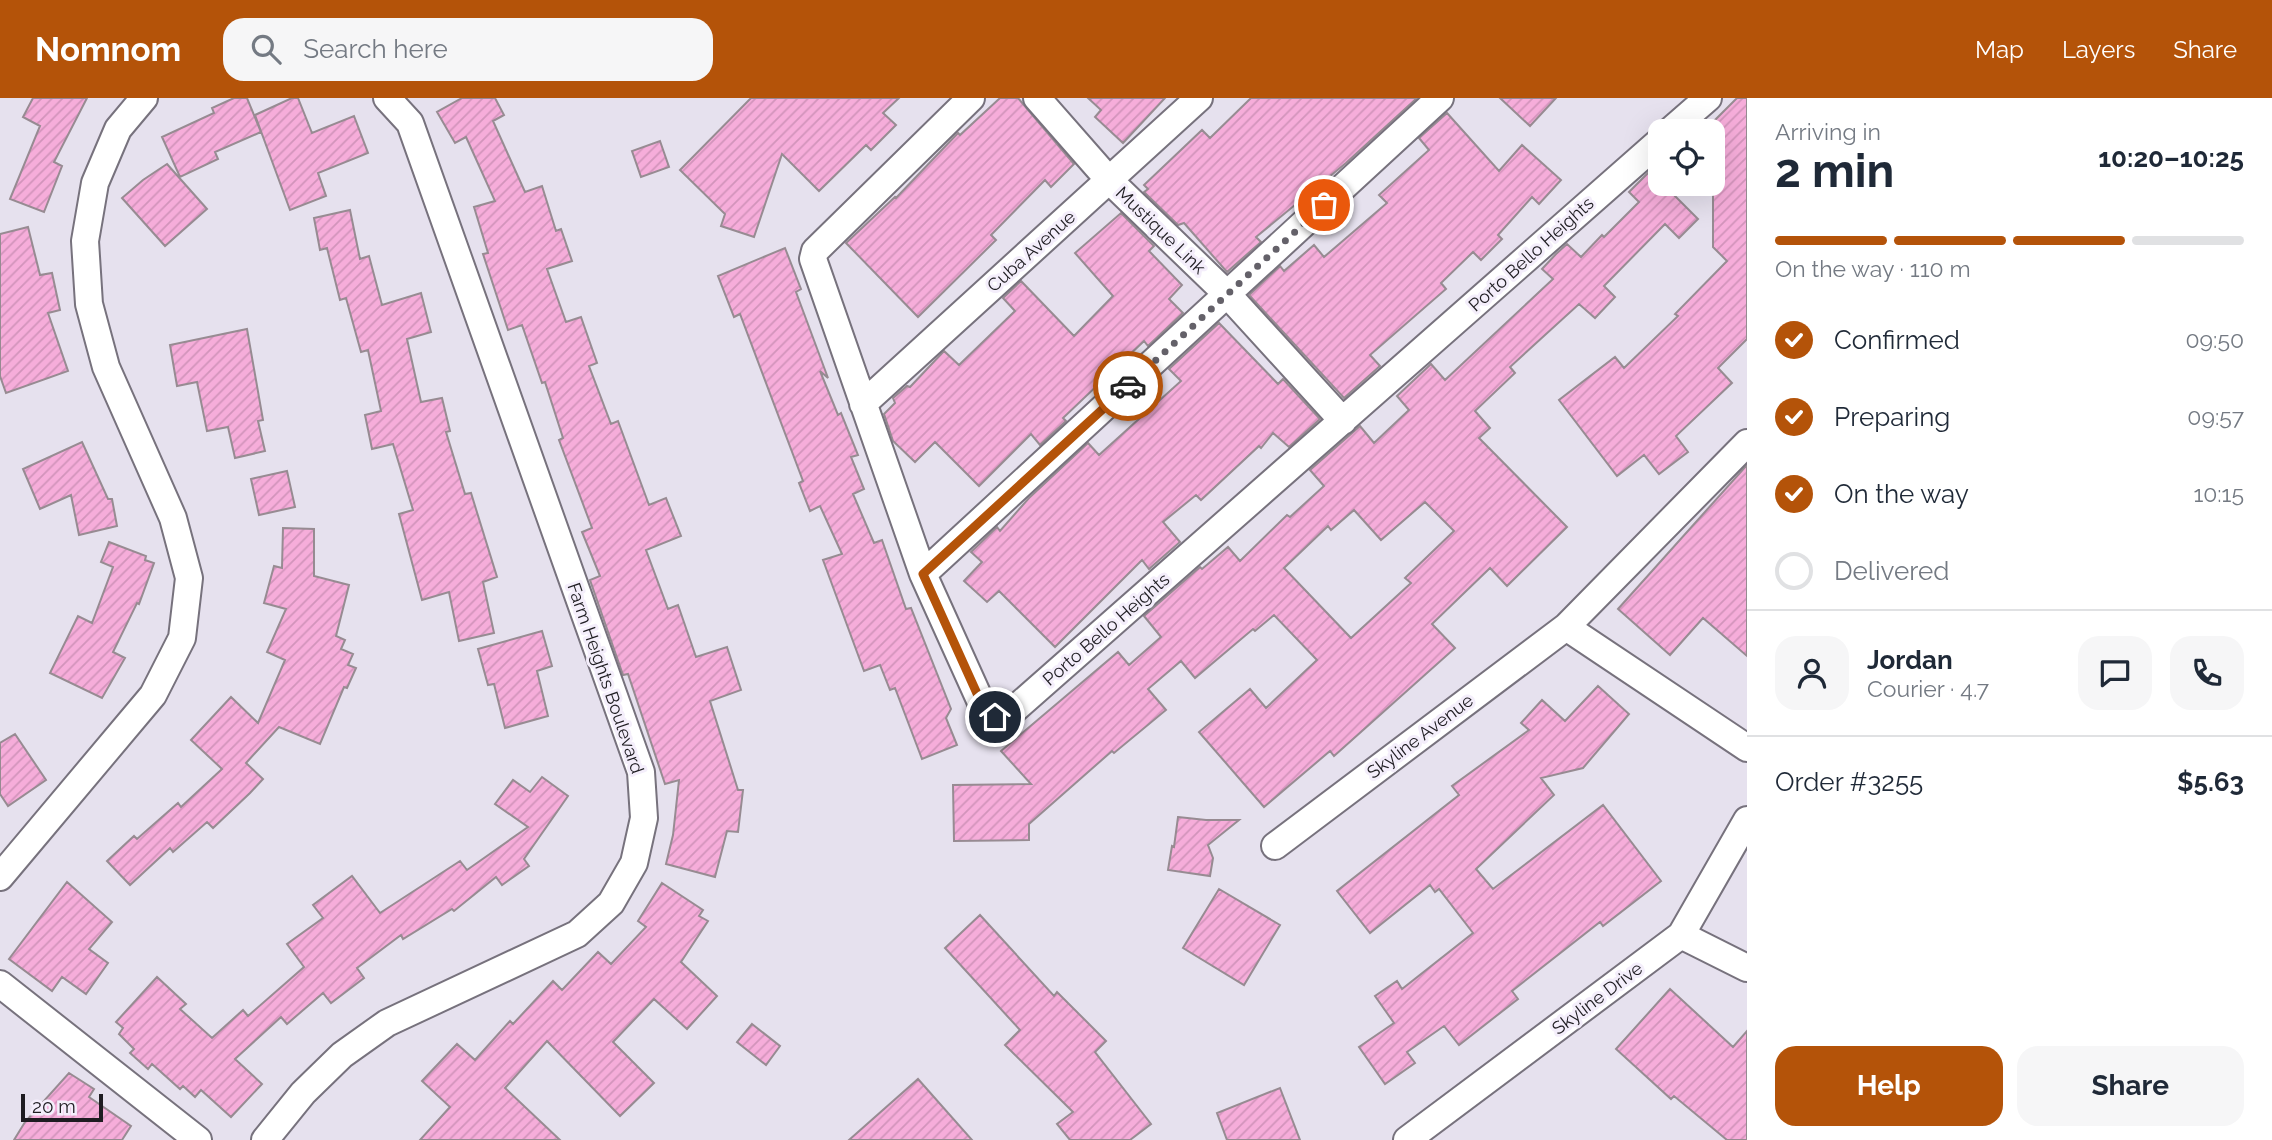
<!DOCTYPE html>
<meta charset="utf-8">
<style>
body{margin:0;font-family:Raleway,sans-serif;background:#f6f6f7;color:#1f2937;height:100vh;display:flex;flex-direction:column;font-size:26px;white-space:nowrap}
*{box-sizing:border-box;margin:0}
p{font-size:23px;color:#747a83}
.icon{flex:none;width:38px;height:38px;fill:none;stroke:currentColor;stroke-width:2;stroke-linecap:round;stroke-linejoin:round}
.map{position:relative;flex:1;overflow:hidden}
.side{display:flex;flex-direction:column;background:#fff;width:525px}
.side>*{flex:none}
.buttons{position:absolute;left:1648px;top:21px;display:grid;gap:14px}
.buttons a{display:grid;place-items:center;width:77px;height:77px;border-radius:14px;background:#fff;box-shadow:0 7px 28px #0002;font-size:35px}
.scale{position:absolute;left:21px;bottom:18px;width:82px;box-sizing:border-box;padding-left:7px;border:4px solid #1e1c21;border-top:0;font-size:19px;line-height:24px;white-space:nowrap;color:#1e1c21;-webkit-text-stroke:5px #f4eefb;paint-order:stroke}
.pin{position:absolute;display:grid;place-items:center;width:60px;height:60px;color:#fff;margin:-30px;border:4px solid #fff;border-radius:50%;box-shadow:0 2px 7px #0007}
.courier{position:absolute;display:grid;place-items:center;width:70px;height:70px;margin:-35px;border:5px solid #b45309;border-radius:50%;background:#fff;color:#222;box-shadow:0 2px 9px #0007}
.head em{font-style:normal;font-weight:700}
.head div{display:flex;flex-direction:column-reverse}
.head{display:flex;align-items:center;justify-content:space-between;height:119px;padding:0 28px}
h1{font-size:46px;font-weight:700;line-height:52px}
.bar{display:grid;grid-template-columns:repeat(4,1fr);gap:10px 7px;align-content:center;height:84px;padding:0 28px}
.bar i{height:9px;border-radius:5px;background:#e0e1e3}
.bar .current{background:#b45309}
.bar p{grid-column:span 4}
.line{display:flex;align-items:center;gap:18px;padding:0 28px;border-top:2px solid #e0e1e3}
.line div{flex:1}
.round{display:grid;place-items:center;flex:none;width:74px;height:74px;border-radius:21px;background:#f6f6f7}
ol{padding:0 28px;list-style:none}
li{display:flex;align-items:center;gap:21px;height:77px}
li p{margin-inline-start:auto}
li .icon{padding:7px;border-radius:50%;background:#b45309;color:#fff;stroke-width:4}
li:last-child{color:#747a83}
li i{width:38px;height:38px;border:4px solid #e0e1e3;border-radius:50%}
.cta{display:flex;gap:14px;margin-top:auto;padding:14px 28px}
.cta a{flex:1;height:80px;border-radius:21px;background:#b45309;color:#fff;font-size:28px;font-weight:700;line-height:80px;text-align:center}
.cta a+a{background:#f6f6f7;color:#1f2937}
header{display:flex;align-items:center;gap:42px;box-sizing:border-box;height:98px;padding:0 35px;background:#b45309;color:#fff}
header strong{font-size:33px}
nav{display:flex;gap:38px;margin-inline-start:auto;font-size:24px}
.search{width:490px;height:63px;background:#f6f6f7;display:flex;align-items:center;gap:18px;box-sizing:border-box;padding:0 24px;border-radius:21px;color:#747a83;font-size:26px}
main{display:flex;flex:1;min-height:0}
.map>svg:first-child{display:block}
.building{fill:url(#building-hatch);stroke:#978b92;stroke-width:2;fill-rule:evenodd}
.lines{fill:none;stroke-linecap:round;stroke-linejoin:round}
.street-casing{stroke:#77727d;stroke-width:30}
.street{stroke:#fff;stroke-width:26}
.done{stroke:#646169;stroke-width:7;stroke-dasharray:0 12.6}
.route{stroke:#b45309;stroke-width:9}
.labels{text-anchor:middle;dominant-baseline:central;stroke-width:6;stroke-linejoin:round;paint-order:stroke}
.street-label{font-size:18px;fill:#1e1c21;stroke:#f4eefb}
</style>
<header>
<strong>Nomnom</strong>
<div class="search"><svg class="icon" aria-label="search" viewBox="0 0 24 24"><circle cx="10" cy="10" r="6"/><path d="M15 15l6 6"/></svg>Search here</div>
<nav><a>Map</a><a>Layers</a><a>Share</a></nav>
</header>
<main>
<div class="map">
<svg width="1747" height="1042" viewBox="0 0 1747 1042">
<defs>
<pattern id="building-hatch" width="6" height="6" patternUnits="userSpaceOnUse" patternTransform="scale(1.75)"><rect width="6" height="6" fill="#f6adda"/><path d="M-1 1l2-2M0 6l6-6M5 7l2-2" fill="none" stroke="#d294bb"/></pattern>
</defs>
<rect width="100%" height="100%" fill="#e6e1ee"/>
<path class="building" d="M33,0H87L54,64L62,68L44,114L10,101L40,28L23,19Z
M234,0H247L261,34L215,54L218,61L180,79L162,39L214,15L212,10Z
M292,0H298L312,35L354,18L368,55L318,75L326,98L290,112L255,17Z
M462,0H495L504,17L493,23L525,94L542,88L556,133L561,131L572,163L547,171L566,224L581,219L597,265L589,268L611,326L618,323L649,407L666,400L681,438L646,452L668,511L678,507L696,559L727,549L741,592L710,603L738,692H743L738,734L727,733L715,779L666,766L673,737L679,682L665,686L628,576L623,577L590,482L600,478L582,434L592,430L559,342L563,340L545,284L542,285L522,227L508,232L483,156L488,155L474,109L495,103L466,39L455,45L437,14Z
M751,0H899L883,15L896,27L871,52L866,47L819,93L782,56L754,139L721,128L725,116L680,72Z
M1000,0H1018L1074,66L1051,89L1045,82L991,137L996,142L918,219L846,145L895,99L896,100L958,35L960,37Z
M1088,0H1165L1123,45L1095,19L1101,12Z
M1251,0H1417L1346,65L1256,139L1261,144L1227,174L1184,125L1178,127L1144,94L1148,91L1144,87L1202,32L1210,40Z
M1500,0H1556L1530,28Z
M1737,0H1747V241L1718,270L1732,285L1676,338L1688,354L1659,376L1644,357L1617,378L1559,302L1615,259L1624,270L1678,218L1675,216L1727,163L1713,149V24Z
M1447,15L1499,73L1522,47L1561,82L1539,106L1532,99L1498,137L1502,141L1481,162L1473,154L1441,185L1446,191L1370,257L1380,268L1344,300L1249,197L1280,168L1284,173L1314,147L1324,159L1387,105L1379,97L1429,52L1419,40Z
M660,43L669,69L641,79L632,53Z
M167,66L207,111L165,148L122,100L143,82Z
M1650,73L1698,121L1679,140L1665,126L1604,188L1615,199L1595,220L1579,206L1510,269L1515,275L1475,313L1490,330L1479,340L1567,429L1507,488L1490,470L1432,526L1455,550L1334,658L1330,653L1264,709L1199,634L1250,591L1266,610L1317,562L1274,517L1255,533L1253,531L1195,580L1181,563L1148,591L1166,612L1114,655L1112,653L1029,726V742L954,743L953,687L1031,686L1001,653L1118,554L1129,567L1161,539L1144,518L1200,469L1202,471L1228,449L1240,463L1287,417L1290,419L1324,388L1310,372L1360,328L1374,345L1409,312L1397,298L1431,266L1445,282L1553,181L1542,171L1556,156L1567,146L1581,159L1602,137L1604,139L1639,104L1629,94ZM1425,404L1454,433L1405,480L1411,485L1351,540L1284,470L1328,428L1331,432L1354,412L1381,442Z
M350,112L360,161L369,158L382,207L421,195L431,234L407,241L421,304L442,300L450,333L446,334L465,396L471,395L497,479L483,484L494,535L459,543L449,494L422,502L399,416L413,412L393,346L372,351L365,317L381,313L368,252L361,254L346,200L340,202L327,150L320,152L314,120Z
M1121,115L1154,148L1149,153L1182,187L1169,201L1183,215L1148,248L1144,243L1063,320L1066,323L1040,347L1031,336L979,388L935,344L915,364L893,343L884,316L895,305L893,300L907,288L910,289L944,253L959,267L1015,213L1003,200L1021,183L1074,238L1113,198L1075,155Z
M28,129L40,177L52,175L60,212L48,215L68,273L6,295L0,278V136Z
M785,150L801,191L796,194L828,280L820,273L838,317L841,315L858,357L851,359L864,391L853,396L874,445L882,442L906,511L911,510L951,611L946,620L957,647L922,661L895,590L890,592L880,567L864,573L823,462L842,456L820,408L810,413L799,385L803,383L740,216L734,219L718,178Z
M1219,225L1278,286L1283,281L1320,321L1289,349L1273,335L1261,350L1259,348L1201,402L1196,397L1163,424L1180,444L1149,471L1142,462L1055,549L999,493L987,504L964,483L982,464L971,454L997,429L1000,433L1029,400L1088,345L1099,357L1181,283L1169,271Z
M247,231L263,322L258,323L265,353L235,360L228,329L207,333L197,284L177,288L170,247Z
M82,344L108,401H112L117,428L79,437L71,397L40,411L23,371Z
M1747,367V558L1703,520L1670,557L1618,511Z
M287,373L295,409L259,417L251,381Z
M283,430L314,431V478L349,487L336,538L345,542L341,551L353,556L348,567L356,570L347,590L344,589L320,646L279,629L246,665L263,681L250,695L213,730L207,724L173,754L170,750L130,787L107,763L134,738L137,741L178,705L181,709L222,671L191,642L231,599L258,625L285,562L267,554L286,511L264,505L274,468L282,470Z
M109,444L146,458L145,462L154,465L139,506L137,505L113,554L125,560L102,600L50,575L78,518L92,525L113,469L101,464Z
M542,533L552,568L537,573L548,618L505,630L494,586L488,587L478,551Z
M1598,588L1629,616L1583,670L1541,680L1554,697L1476,771L1493,791L1603,707L1661,783L1603,828L1600,824L1512,893L1518,901L1459,947L1444,928L1407,954L1415,965L1385,986L1359,949L1394,925L1375,898L1397,883L1402,891L1473,835L1439,791L1435,794L1430,787L1370,835L1337,793L1459,697L1452,688L1529,632L1521,625L1542,602L1565,623Z
M15,636L46,682L8,708L0,696V645Z
M542,679L568,698L524,761L529,768L502,787L496,779L454,813L452,811L403,841L401,837L357,870L364,880L331,905L323,895L287,926L281,919L235,961L262,986L231,1019L201,992L195,999L183,988L180,991L152,966L148,971L130,955L134,951L119,936L123,930L116,924L157,879L186,906L180,911L212,940L243,912L248,918L304,869L287,846L323,820L313,807L352,778L380,815L460,763L467,772L528,729L495,706L513,682L530,694Z
M1178,719L1206,722H1239L1208,747L1213,760L1210,778L1168,772L1172,748L1174,749Z
M67,784L112,824L89,851L108,865L86,896L62,879L52,893L9,861Z
M662,785L703,812L699,818L708,823L681,864L717,898L687,931L654,901L613,944L654,985L620,1018L547,943L505,990L560,1042H420L450,1009L422,983L457,946L475,962L510,923L513,926L553,883L562,892L598,854L611,866L646,829L638,823Z
M1219,791L1280,827L1244,887L1183,850Z
M980,817L1054,898L1057,894L1106,943L1095,954L1151,1026L1130,1042H1070L1057,1026L1073,1014L1005,947L1020,932L945,850Z
M1670,891L1733,949L1747,933V1042H1727L1674,998L1671,1001L1616,951Z
M752,926L780,948L766,967L737,944Z
M69,975L94,991L89,999L131,1028L122,1042H14L25,1024Z
M918,981L972,1042H849Z
M1280,990L1300,1042H1227L1217,1015Z"/>
<g class="lines">
<defs>
<path id="street" d="M971,0L815,153L813,161L923,476L984,611L995,619L1008,617L1661,42
M1037,0L1109,82L1228,197L1343,323
M1670,33L1708,0
M863,306L1199,0
M923,476L1440,0
M1566,529L1747,650
M1275,748L1566,529L1747,345
M0,779L153,597L182,540L189,480L173,420L106,269L89,206L85,143L95,85L118,31L144,0
M1681,837L1747,870
M0,886L198,1042
M265,1042L303,995L342,957L387,925L577,836L611,805L634,765L644,720L641,674L410,25L387,0
M1407,1042L1681,837L1747,722"/>
</defs>
<use href="#street" class="street-casing"/>
<use href="#street" class="street"/>
</g>
<g class="lines">
<path class="done" d="M1128,288L1324,107"/>
<path class="route" d="M995,619L984,611L923,476L1128,288"/>
</g>
<g class="labels">
<g class="street-label">
<text transform="translate(1161 132) rotate(44)">Mustique Link</text>
<text transform="translate(1031 153) rotate(-42)">Cuba Avenue</text>
<text transform="translate(1531 156) rotate(-42)">Porto Bello Heights</text>
<text transform="translate(1106 531) rotate(-41)">Porto Bello Heights</text>
<text transform="translate(606 580) rotate(71)">Farm Heights Boulevard</text>
<text transform="translate(1420 638) rotate(-37)">Skyline Avenue</text>
<text transform="translate(1597 900) rotate(-37)">Skyline Drive</text>
</g>
</g>
</svg>
<div class="buttons">
<a><svg class="icon" aria-label="locate" viewBox="0 0 24 24"><circle cx="12" cy="12" r="6"/><path d="M12 2v4M12 18v4M2 12h4M18 12h4"/></svg></a>
</div>
<div class="scale">20 m</div>
<div class="pin" style="left:1324px;top:107px;background:#ea580c"><svg class="icon" aria-label="bag" viewBox="0 0 24 24"><path d="M5 8h14l-1 12H6zM9 8a3 3 0 0 1 6 0"/></svg></div>
<div class="pin" style="left:995px;top:619px;background:#1f2937"><svg class="icon" aria-label="home" viewBox="0 0 24 24"><path d="M3 11l9-7 9 7M6 9v11h12V9"/></svg></div>
<div class="courier" style="left:1128px;top:288px"><svg class="icon" aria-label="car" viewBox="0 0 24 24"><path d="M5 17H2v-5l4-1 3-4h7l3 4 3 1v5h-3M9 17h6M6 11h13"/><circle cx="7" cy="17" r="2"/><circle cx="17" cy="17" r="2"/></svg></div>
</div>
<section class="side">
<div class="head"><div><h1>2 min</h1><p>Arriving in</p></div><em>10:20–10:25</em></div>
<div class="bar"><i class="current"></i><i class="current"></i><i class="current"></i><i></i><p>On the way · 110 m</p></div>
<ol>
<li><svg class="icon" aria-label="check" viewBox="0 0 24 24"><path d="M5 12l5 5 9-10"/></svg>Confirmed<p>09:50</p></li>
<li><svg class="icon" aria-label="check" viewBox="0 0 24 24"><path d="M5 12l5 5 9-10"/></svg>Preparing<p>09:57</p></li>
<li><svg class="icon" aria-label="check" viewBox="0 0 24 24"><path d="M5 12l5 5 9-10"/></svg>On the way<p>10:15</p></li>
<li><i></i>Delivered</li>
</ol>
<div class="line" style="height:126px"><a class="round"><svg class="icon" aria-label="person" viewBox="0 0 24 24"><circle cx="12" cy="8" r="4"/><path d="M4 21q1-7 8-7t8 7"/></svg></a><div><b>Jordan</b><p>Courier · 4.7</p></div><a class="round"><svg class="icon" aria-label="chat" viewBox="0 0 24 24"><path d="M4 5h16v11H9l-5 4z"/></svg></a><a class="round"><svg class="icon" aria-label="phone" viewBox="0 0 24 24"><path d="M5 4h4l2 5-3 2q2 4 5 5l2-3 5 2v4C11 20 4 13 5 4z"/></svg></a></div>
<div class="line" style="height:91px"><div>Order #3255</div><b>$5.63</b></div>
<div class="cta"><a>Help</a><a>Share</a></div>
</section>
</main>
